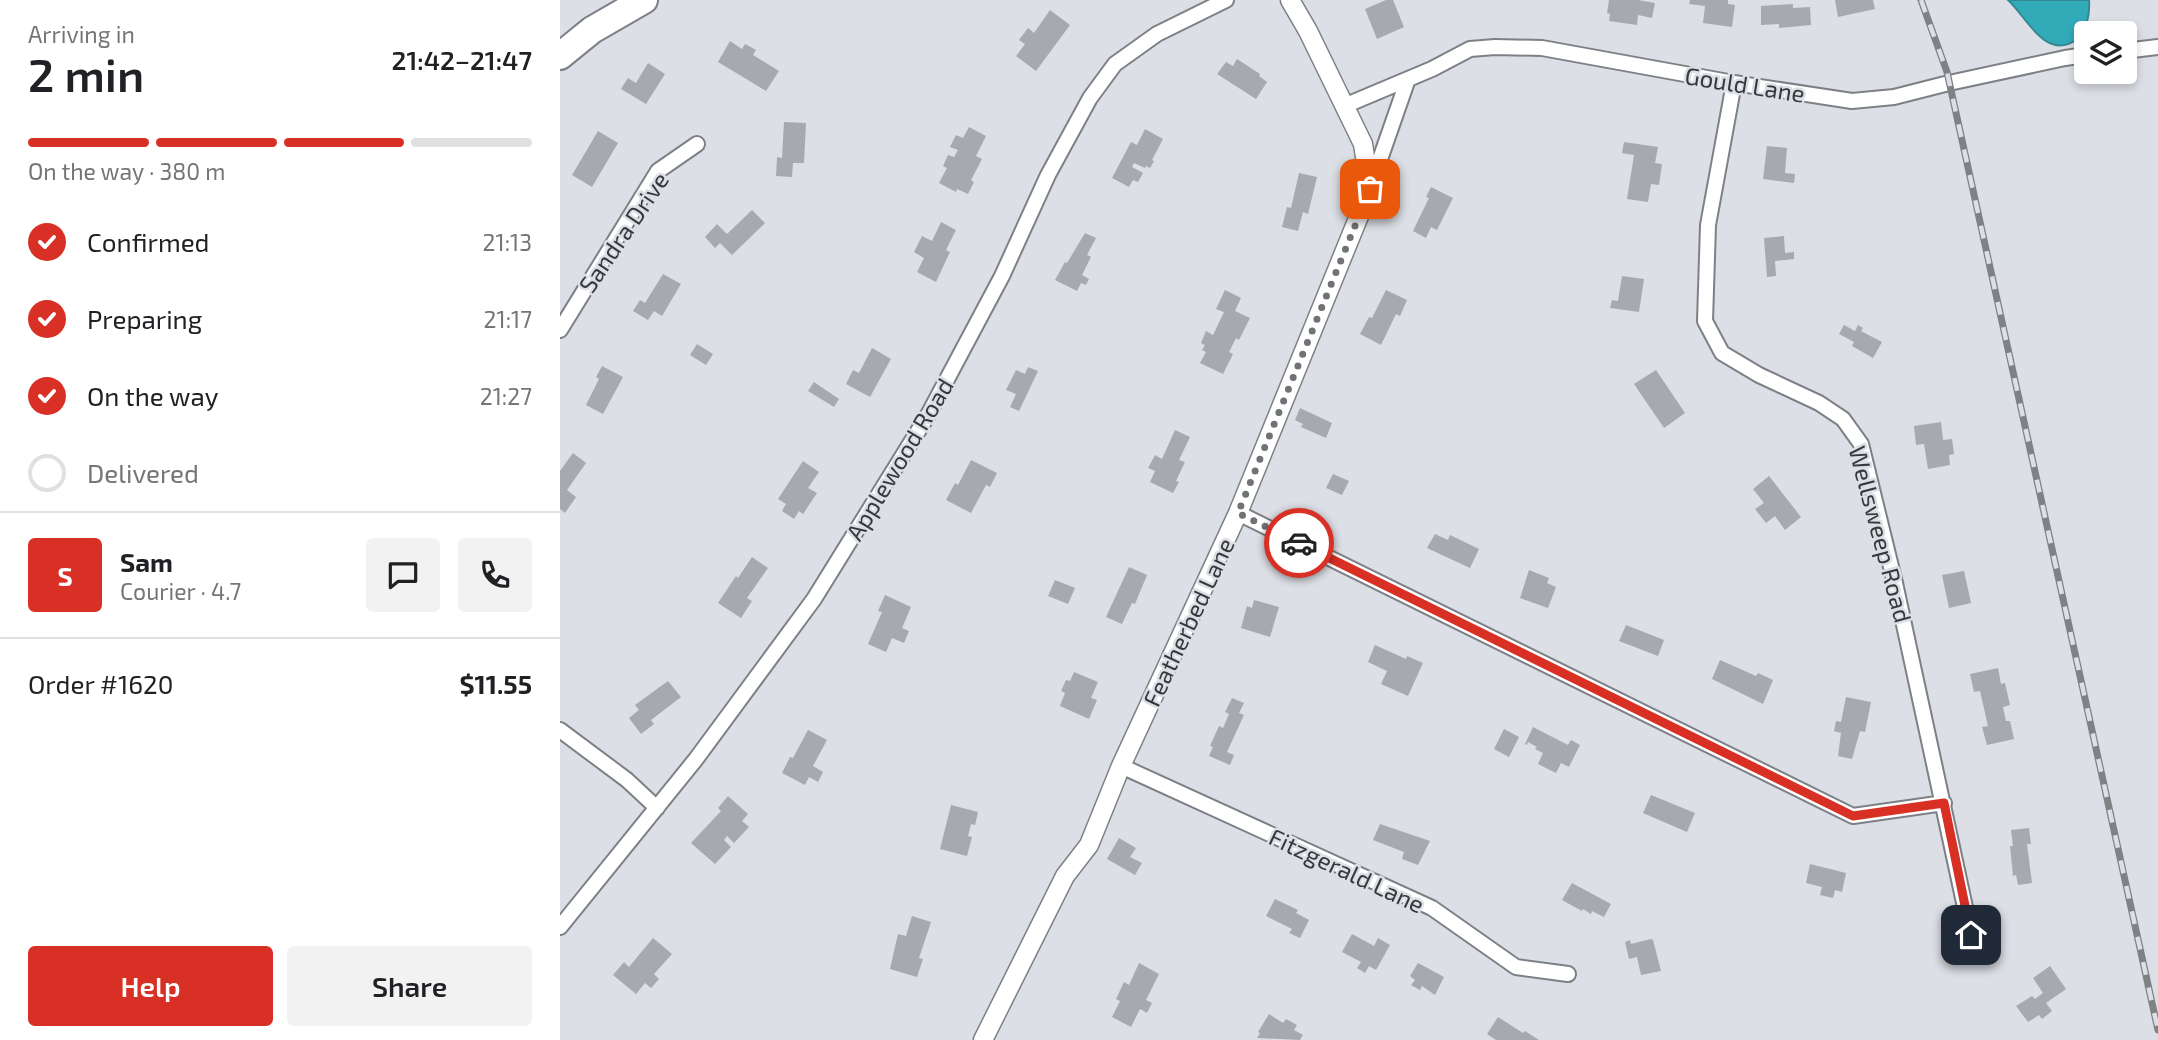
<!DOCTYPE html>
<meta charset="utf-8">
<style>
body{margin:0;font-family:"Exo 2",sans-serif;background:#f2f2f2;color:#202124;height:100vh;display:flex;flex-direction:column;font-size:26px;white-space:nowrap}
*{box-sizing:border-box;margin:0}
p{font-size:23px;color:#757577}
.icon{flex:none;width:38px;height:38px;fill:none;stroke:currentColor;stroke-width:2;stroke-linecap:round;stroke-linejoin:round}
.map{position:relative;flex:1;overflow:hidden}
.sheet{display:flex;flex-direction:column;background:#fff;width:560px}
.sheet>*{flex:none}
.tools{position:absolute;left:1514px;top:21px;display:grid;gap:14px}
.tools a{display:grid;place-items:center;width:63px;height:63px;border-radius:7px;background:#fff;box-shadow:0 4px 10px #0003;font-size:35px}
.pin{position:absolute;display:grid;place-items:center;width:60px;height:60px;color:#fff;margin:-30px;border-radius:14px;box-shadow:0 4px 10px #0006}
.courier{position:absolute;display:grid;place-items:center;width:70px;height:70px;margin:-35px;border:5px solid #d93025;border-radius:50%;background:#fff;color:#222;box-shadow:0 2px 9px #0007}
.headline em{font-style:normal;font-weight:600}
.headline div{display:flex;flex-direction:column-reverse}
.headline{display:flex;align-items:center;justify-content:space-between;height:119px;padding:0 28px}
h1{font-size:46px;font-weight:600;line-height:52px}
.bar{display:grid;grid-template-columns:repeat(4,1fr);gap:10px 7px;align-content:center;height:84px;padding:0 28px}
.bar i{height:9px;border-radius:5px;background:#e0e0e0}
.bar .current{background:#d93025}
.bar p{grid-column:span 4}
.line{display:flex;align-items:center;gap:18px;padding:0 28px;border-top:2px solid #e0e0e0}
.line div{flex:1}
.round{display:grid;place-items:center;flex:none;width:74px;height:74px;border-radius:7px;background:#f2f2f2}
ol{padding:0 28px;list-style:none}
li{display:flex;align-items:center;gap:21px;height:77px}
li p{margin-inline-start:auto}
li .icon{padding:7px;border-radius:50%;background:#d93025;color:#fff;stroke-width:4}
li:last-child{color:#757577}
li i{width:38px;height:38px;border:4px solid #e0e0e0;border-radius:50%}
.cta{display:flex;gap:14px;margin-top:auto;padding:14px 28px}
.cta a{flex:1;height:80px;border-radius:7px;background:#d93025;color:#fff;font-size:28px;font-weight:600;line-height:80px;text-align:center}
.cta a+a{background:#f2f2f2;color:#202124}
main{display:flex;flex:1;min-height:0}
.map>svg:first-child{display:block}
.water{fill:#32abb9;stroke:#348893;stroke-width:2}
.building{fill:#a6a9af}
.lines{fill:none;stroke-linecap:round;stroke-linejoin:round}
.minor-casing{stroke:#7d8086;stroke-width:18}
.tertiary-casing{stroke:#7d8086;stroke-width:21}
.motorway-casing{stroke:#7d8086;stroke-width:30}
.minor{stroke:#fff;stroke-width:14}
.tertiary{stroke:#fff;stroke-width:18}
.motorway{stroke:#fff;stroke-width:26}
.rail-casing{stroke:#7f8185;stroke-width:7}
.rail{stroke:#dcdfe5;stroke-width:4.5;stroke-dasharray:13;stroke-linecap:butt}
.done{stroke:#717276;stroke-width:7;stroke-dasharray:0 12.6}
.route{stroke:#d93025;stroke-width:9}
.labels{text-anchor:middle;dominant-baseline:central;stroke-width:5;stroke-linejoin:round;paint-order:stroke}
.street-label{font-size:24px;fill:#37383b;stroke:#dcdfe5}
</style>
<main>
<section class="sheet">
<div class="headline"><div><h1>2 min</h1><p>Arriving in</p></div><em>21:42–21:47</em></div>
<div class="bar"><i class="current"></i><i class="current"></i><i class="current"></i><i></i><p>On the way · 380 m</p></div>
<ol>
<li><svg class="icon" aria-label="check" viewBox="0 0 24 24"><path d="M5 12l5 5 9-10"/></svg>Confirmed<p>21:13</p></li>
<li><svg class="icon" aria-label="check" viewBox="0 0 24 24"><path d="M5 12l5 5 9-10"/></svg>Preparing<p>21:17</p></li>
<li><svg class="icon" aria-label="check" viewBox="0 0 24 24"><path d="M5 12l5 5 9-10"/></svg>On the way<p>21:27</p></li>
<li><i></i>Delivered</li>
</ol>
<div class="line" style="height:126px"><b class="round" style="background:#d93025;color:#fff">S</b><div><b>Sam</b><p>Courier · 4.7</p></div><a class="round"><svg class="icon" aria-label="chat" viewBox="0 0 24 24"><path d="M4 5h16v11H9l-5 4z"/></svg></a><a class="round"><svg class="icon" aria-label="phone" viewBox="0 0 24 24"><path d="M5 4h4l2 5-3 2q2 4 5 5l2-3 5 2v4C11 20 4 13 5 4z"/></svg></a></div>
<div class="line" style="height:91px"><div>Order #1620</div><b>$11.55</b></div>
<div class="cta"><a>Help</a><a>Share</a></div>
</section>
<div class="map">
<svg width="1598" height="1040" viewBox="0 0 1598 1040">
<rect width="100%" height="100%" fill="#dcdfe5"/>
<path class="water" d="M1448,0H1529C1530,12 1527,33 1516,40C1485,61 1466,16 1448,0Z"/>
<path class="building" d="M826,0H833L844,27L817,39L805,9Z
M1049,0H1078L1095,3L1092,18L1078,15L1077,25L1049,21L1050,14L1047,13Z
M1130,0H1168V4L1175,5L1172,27L1143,23L1145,6L1129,4Z
M1275,0H1313L1315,9L1278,17Z
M1233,4V8L1250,7L1251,25L1219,28V24L1201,25V6Z
M490,10L510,25L476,71L456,56L465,44L459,40L468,28L474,33Z
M170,41L182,49L185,44L196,50L193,55L219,71L206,91L158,62Z
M677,59L700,74L699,76L707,82L696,99L657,74L666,62L673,66Z
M88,63L105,74L86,104L61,89L68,78L76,83Z
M224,122L246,123L244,163H233L232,177L216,176L217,157L222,158Z
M409,127L426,136L416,156L422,159L411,180L414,182L408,194L397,189L396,192L379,183L387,168L383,166L388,155L394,157L398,150L390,147L396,135L403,138Z
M585,129L603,139L592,160L594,161L590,168L586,166L585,168L574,163L572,167L583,173L578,182L573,180L569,187L552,178L571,142L577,145Z
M38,131L58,143L32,187L12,175Z
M1064,142L1098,147L1095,163L1102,164L1099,185L1091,184L1088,202L1067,199L1074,155L1062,153Z
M1207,146L1227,148L1225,173L1235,174L1234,183L1203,179Z
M739,173L757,177L748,214L743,212L738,231L722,227L727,207L731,208Z
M871,187L893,198L877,230L871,227L866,238L853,231L869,198L866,197Z
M192,210L205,223L172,255L160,243L155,248L145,237L157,224L167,234Z
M381,222L396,230L386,250L390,252L376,282L357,272L364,258L354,252L362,236L372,241Z
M525,233L536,238L527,255L531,257L522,275L529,279L526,285L521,283L517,291L495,280L505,262L507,263Z
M1224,236L1225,253L1234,252V259L1215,261L1216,276L1207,277L1204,238Z
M103,274L121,284L102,316L94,311L88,320L73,311L80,300L85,303Z
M1062,276L1084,279L1079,312L1050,308L1052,300L1058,301Z
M665,290L681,298L675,311L690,318L679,340L676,338L669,352L673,354L663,374L640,363L646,352L642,350L645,345L641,343L646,331L653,335L664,312L656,309Z
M826,290L847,300L840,316L836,314L821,345L800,334L809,317L812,318Z
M1284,325L1295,331L1298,325L1303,328L1301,331L1322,342L1313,358L1292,346L1294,342L1279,334Z
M137,344L153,354L146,365L130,355Z
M312,348L331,359L310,397L286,384L293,370L299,373Z
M42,366L63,377L43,414L26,405L39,379L36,377Z
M468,367L478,371L459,411L450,407L456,394L446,390L456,370L465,374Z
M1096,370L1125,413L1104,428L1074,384Z
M254,382L279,399L274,407L248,391Z
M740,408L772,423L766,438L741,427L743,424L735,420Z
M1381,422L1383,440L1392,439L1394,454L1389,455L1390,465L1368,469L1364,444L1356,445L1354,426Z
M615,430L630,437L619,460L625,462L616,481L619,482L613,493L590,482L595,471L588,468L595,455L602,459Z
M13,453L26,463L7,490L16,497L5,513L0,509V471Z
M411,460L437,473L430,487L426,485L411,513L386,500L395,483L398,485Z
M243,461L259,472L248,488L257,493L243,514L239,511L234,519L222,511L226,504L218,499Z
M773,474L789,481L782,495L766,488Z
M1209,476L1241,517L1225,530L1215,516L1206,523L1195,509L1204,503L1193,489Z
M875,534L888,540L890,535L919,549L910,568L867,548Z
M192,557L208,568L187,598L192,601L181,618L158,603L176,576L178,578Z
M569,567L587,575L575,604L572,603L562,624L546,617Z
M969,570L989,578L987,583L996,587L988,608L960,598Z
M1404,571L1411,603L1389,608L1382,575Z
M495,580L515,588L508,604L488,596Z
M325,595L351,607L342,628L349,631L344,643L332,638L326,652L308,644L322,612L318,611Z
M694,600L719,607L710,637L681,628L687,606L692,608Z
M1066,625L1104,640L1098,656L1059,641Z
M815,645L846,659L847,656L863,663L848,696L821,684L827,671L808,662Z
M1160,660L1196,676L1198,673L1213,680L1203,704L1152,679Z
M1438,668L1441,684L1445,683L1450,705L1443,707L1446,721H1450L1454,739L1427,745L1422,727L1428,726L1420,691L1414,692L1410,674Z
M514,672L538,682L531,698L537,700L529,719L500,706L505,693L501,691L506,680L510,681Z
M108,681L121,697L91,720L94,724L81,734L69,718L79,710L75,705Z
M1286,697L1311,702L1305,732L1300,731L1292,759L1278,756L1281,733L1274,731L1276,721L1281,722Z
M672,698L684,703L679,713L684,715L667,752L674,755L670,765L649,756L653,747L650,746L659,726L663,728L669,714L665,712Z
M973,727L1008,745L1011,740L1020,745L1009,767L1001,763L996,773L978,764L983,753L975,749L977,747L968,742L967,745L965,744Z
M944,729L959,737L949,757L934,749Z
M248,730L267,740L253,766L263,772L258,782L249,777L245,785L222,773L230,757L233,758Z
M1091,795L1135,813L1127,832L1083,813Z
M168,796L188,814L182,821L189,827L174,843L167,836L164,840L171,847L155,864L131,843L161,811L158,808Z
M391,805L418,812L415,825L411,824L408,836L412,837L407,856L380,849Z
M820,824L870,841L858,865L842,859L844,852L813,840Z
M1469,828L1471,844H1467L1472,883L1458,885L1456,875L1453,876L1450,846H1453L1451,830Z
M559,838L576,848L570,857L582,863L575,875L547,859Z
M1250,864L1286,873L1282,892L1275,890L1273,898L1260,895L1262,887L1246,883Z
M1012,883L1051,904L1044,917L1032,911L1031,914L1023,909L1022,911L1002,900Z
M715,899L738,910L736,913L749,920L740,938L729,933L732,929L706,916Z
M352,916L371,922L359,958L363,959L357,977L330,969L338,934L346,936Z
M792,934L814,946L818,938L830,945L816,970L809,966L805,973L797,968L801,962L782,952Z
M93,938L112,954L94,974L99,979L91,988L85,983L76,994L53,975L64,962L69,967Z
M1091,939L1093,940L1101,971L1081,975L1077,957L1069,959L1065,942L1070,940L1071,944Z
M579,963L599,974L586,1000L592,1003L587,1013L580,1009L571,1027L552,1017L560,1001L556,999L564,982L569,985Z
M858,963L884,977L875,995L862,986L860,990L851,985L855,980L850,976Z
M1490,966L1506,989L1486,1003L1492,1011L1482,1019L1479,1015L1468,1022L1456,1006L1472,996L1475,999L1483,993L1473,978Z
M709,1014L723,1023L726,1019L737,1025L734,1030L743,1035L740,1040L697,1038L700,1033L698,1032Z
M938,1017L963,1033L965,1031L979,1040H936L927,1034Z"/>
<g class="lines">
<defs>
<path id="minor" d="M1564,51L1598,47
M1174,83L1148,225L1145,321L1162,353L1199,375L1259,403L1283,419L1301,444L1335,583L1411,935
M784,106L872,69L910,49L935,47L982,48L1174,83L1292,101L1334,97L1389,83L1505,58L1526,55
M810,188L848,79
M0,330L98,171L137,144
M678,513L1293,816L1384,803
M0,730L67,780L97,808
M561,766L872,908L956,967L1008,974
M0,927L136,759L254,599L368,415L442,276L488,175L530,98L555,64L597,34L666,0"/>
<path id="tertiary" d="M423,1040L505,876L529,845L561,766L678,513L810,189L803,144L748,31L730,0"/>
<path id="motorway" d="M0,56L32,30L84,0"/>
</defs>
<use href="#minor" class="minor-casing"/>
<use href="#tertiary" class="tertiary-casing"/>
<use href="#motorway" class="motorway-casing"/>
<use href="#minor" class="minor"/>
<use href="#tertiary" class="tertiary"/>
<use href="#motorway" class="motorway"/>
<defs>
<path id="rail" d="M1361,0L1387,72L1598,1030"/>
</defs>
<use href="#rail" class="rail-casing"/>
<use href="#rail" class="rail"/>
</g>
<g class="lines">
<path class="done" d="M739,543L678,513L810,189"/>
<path class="route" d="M739,543L1293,816L1384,803L1411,935"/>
</g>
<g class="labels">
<g class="street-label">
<text transform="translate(1185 84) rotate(9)">Gould Lane</text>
<text transform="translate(63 232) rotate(-56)">Sandra Drive</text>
<text transform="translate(339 459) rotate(-59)">Applewood Road</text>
<text transform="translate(1321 534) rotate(75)">Wellsweep Road</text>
<text transform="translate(628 622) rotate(-65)">Featherbed Lane</text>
<text transform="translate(787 870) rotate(25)">Fitzgerald Lane</text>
</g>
</g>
</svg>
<div class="tools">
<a><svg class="icon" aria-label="layers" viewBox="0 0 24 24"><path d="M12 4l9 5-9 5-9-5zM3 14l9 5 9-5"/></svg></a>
</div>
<div class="pin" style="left:810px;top:189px;background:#ea580c"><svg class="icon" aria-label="bag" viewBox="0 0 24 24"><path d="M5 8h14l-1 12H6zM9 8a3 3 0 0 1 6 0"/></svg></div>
<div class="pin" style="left:1411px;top:935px;background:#1f2937"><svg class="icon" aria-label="home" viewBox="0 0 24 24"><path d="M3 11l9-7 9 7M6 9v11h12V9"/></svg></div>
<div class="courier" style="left:739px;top:543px"><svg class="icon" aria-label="car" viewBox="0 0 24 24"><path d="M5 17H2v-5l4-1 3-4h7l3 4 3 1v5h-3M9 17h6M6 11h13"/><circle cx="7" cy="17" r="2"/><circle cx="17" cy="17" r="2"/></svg></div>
</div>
</main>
